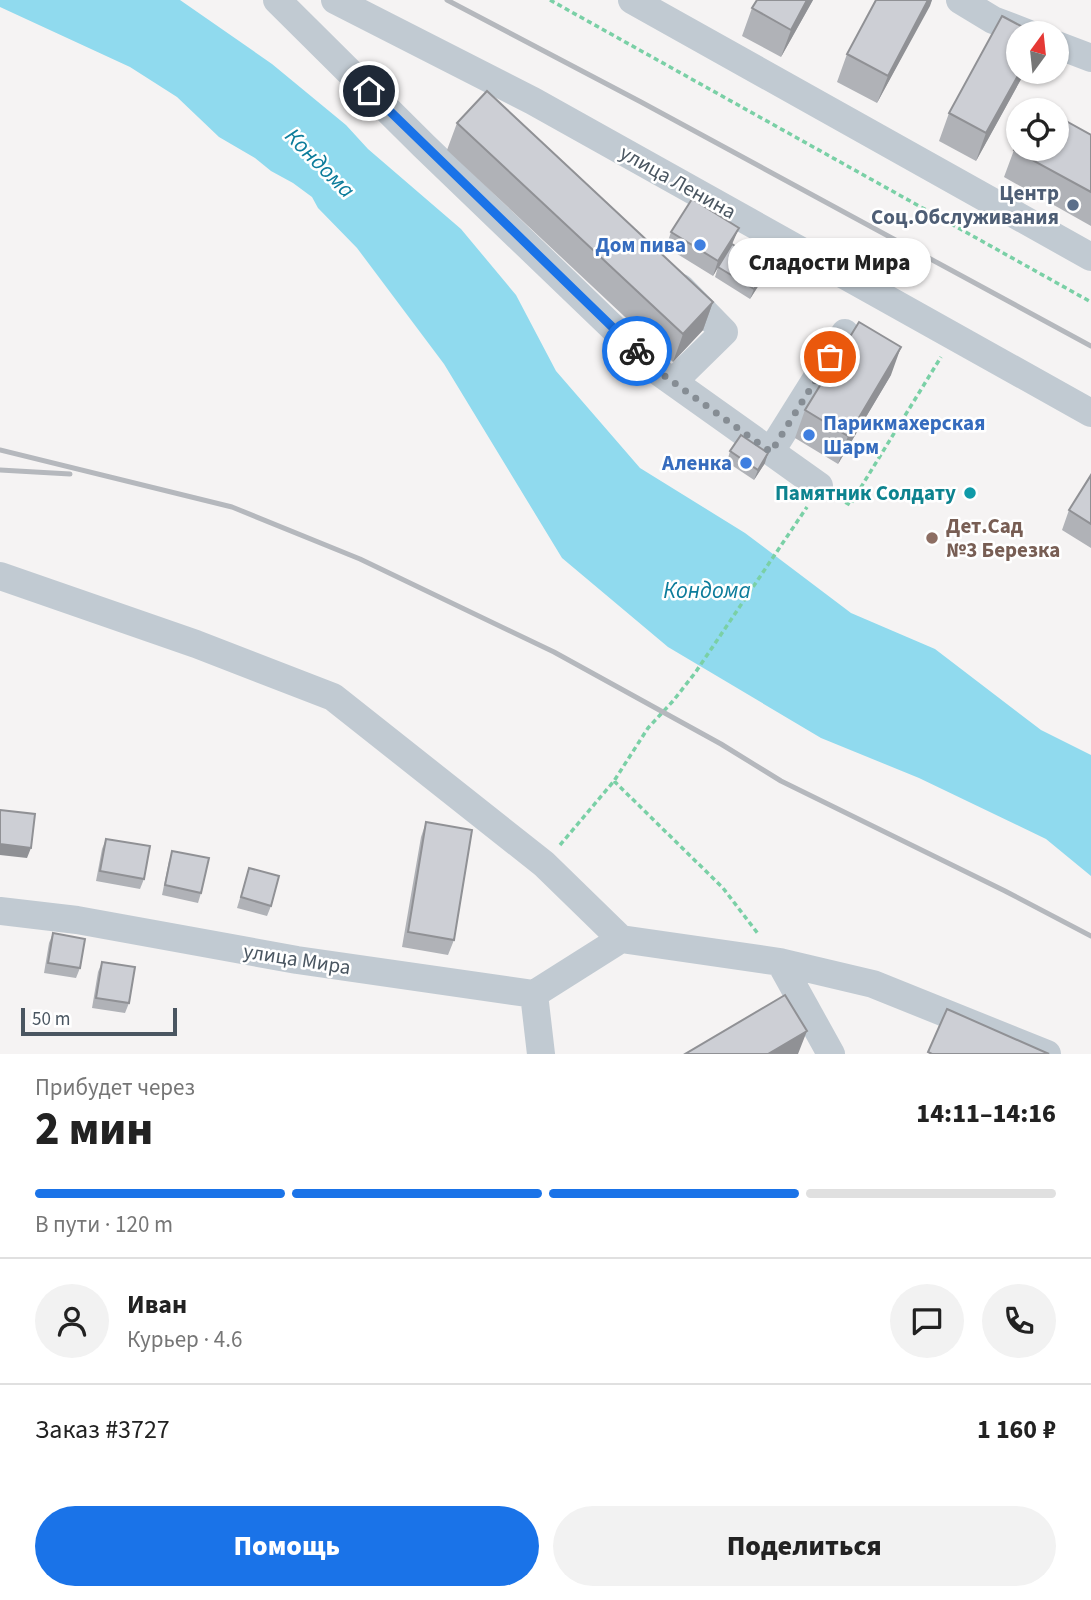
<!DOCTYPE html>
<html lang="ru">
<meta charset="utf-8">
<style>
body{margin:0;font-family:"Source Sans 3",sans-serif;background:#f2f2f2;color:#222;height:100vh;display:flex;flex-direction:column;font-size:26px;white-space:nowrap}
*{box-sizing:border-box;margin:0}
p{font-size:23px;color:#767676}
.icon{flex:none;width:38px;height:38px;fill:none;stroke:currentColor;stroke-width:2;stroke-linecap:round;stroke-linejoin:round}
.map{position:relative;height:1054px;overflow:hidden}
.side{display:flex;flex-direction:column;background:#fff;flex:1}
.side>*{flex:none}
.needle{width:46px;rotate:15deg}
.tools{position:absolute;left:1006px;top:21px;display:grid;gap:14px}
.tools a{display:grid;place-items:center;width:63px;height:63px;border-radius:50%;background:#fff;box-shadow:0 2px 5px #0004;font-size:35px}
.scale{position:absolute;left:21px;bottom:18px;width:156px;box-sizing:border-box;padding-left:7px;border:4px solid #4a5661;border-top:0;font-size:19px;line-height:24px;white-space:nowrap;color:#4a5661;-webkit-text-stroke:5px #fff;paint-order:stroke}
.pin{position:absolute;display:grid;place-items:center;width:60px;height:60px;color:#fff;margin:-30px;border:4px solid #fff;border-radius:50%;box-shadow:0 2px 7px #0007}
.courier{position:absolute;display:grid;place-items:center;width:70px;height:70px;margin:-35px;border:5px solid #1a73e8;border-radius:50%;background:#fff;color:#222;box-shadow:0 2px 9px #0007}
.bubble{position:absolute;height:49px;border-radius:24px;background:#fff;box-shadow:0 2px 5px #0004;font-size:23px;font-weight:800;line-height:49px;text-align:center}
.overview em{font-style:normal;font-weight:800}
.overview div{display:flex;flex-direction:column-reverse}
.overview{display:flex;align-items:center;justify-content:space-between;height:119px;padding:0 35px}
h1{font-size:46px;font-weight:800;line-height:52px}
.bar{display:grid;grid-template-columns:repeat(4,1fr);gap:10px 7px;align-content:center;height:84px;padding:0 35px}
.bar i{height:9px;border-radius:5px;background:#e0e0e0}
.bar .active{background:#1a73e8}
.bar p{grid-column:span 4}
.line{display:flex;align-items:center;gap:18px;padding:0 35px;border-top:2px solid #e0e0e0}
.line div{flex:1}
.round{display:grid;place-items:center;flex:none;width:74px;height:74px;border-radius:37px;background:#f2f2f2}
.button{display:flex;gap:14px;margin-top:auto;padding:14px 35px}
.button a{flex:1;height:80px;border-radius:42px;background:#1a73e8;color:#fff;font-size:28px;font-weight:800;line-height:80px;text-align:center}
.button a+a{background:#f2f2f2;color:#222}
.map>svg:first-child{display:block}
.water{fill:#90daee}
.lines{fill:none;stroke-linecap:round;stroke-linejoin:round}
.path{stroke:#7ad0a6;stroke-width:3.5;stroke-dasharray:5 3.5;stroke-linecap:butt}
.minor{stroke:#c1cad2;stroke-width:28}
.rail{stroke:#b5b8bd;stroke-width:5}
.wall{fill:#b0b2b7}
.shaded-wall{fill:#909195}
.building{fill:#cdcfd5;stroke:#909195;stroke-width:2}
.done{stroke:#868d94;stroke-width:7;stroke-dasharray:0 12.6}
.route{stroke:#1a73e8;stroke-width:9}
.service-dot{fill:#5c6f8a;stroke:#fff;stroke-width:2.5}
.shop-dot{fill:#3f7fe0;stroke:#fff;stroke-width:2.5}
.culture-dot{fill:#0f9aa8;stroke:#fff;stroke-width:2.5}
.education-dot{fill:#8d6e63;stroke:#fff;stroke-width:2.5}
.labels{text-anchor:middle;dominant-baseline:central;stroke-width:5;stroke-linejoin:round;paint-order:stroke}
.street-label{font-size:21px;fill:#4a5661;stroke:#fff}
.service-label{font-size:21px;font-weight:bold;fill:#4e5e75;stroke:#fff;text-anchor:end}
.shop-label{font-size:21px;font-weight:bold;fill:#366cbe;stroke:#fff;text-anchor:end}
.culture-label{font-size:21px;font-weight:bold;fill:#0d838f;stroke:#fff;text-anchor:end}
.education-label{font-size:21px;font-weight:bold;fill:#785e54;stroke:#fff;text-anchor:start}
.water-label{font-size:23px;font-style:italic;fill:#0c7c9b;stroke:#fff}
</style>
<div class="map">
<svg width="1091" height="1054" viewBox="0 0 1091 1054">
<rect width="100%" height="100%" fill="#f5f3f3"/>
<path class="water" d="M0,0H180L272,64L346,125L368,149L461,229L516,295L556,371L640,468L745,533L851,613L935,649L1041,730L1091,755V876L1046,839L919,778L821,738L668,647L562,558L444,364L357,248L318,208L312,197L293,183L271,171L255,158L219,137L177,97L130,67L0,7Z"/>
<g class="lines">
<path class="path" d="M550,0L1091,302
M838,498L850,505L941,357
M614,781L723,888L759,935
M560,845L614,781L648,728L673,701L695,673L807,507"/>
<path class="minor" d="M277,0L424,146L659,372L819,486
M335,0L533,101L1091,413
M632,0L1091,257
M960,0L993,20L1027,33
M1057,45L1091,58
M673,382L724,332L681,288
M771,451L845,333
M0,576L196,644L333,697L544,864L621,939
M0,911L77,920L297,960L534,994
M780,962L831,1054
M534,994L621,939L780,962L873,984L1047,1054
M534,994L541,1054"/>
<path class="rail" d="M447,0L641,102L1091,346
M0,450L232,507L360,559L554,652L721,744L781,781L1005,891L1091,936
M0,470L70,474"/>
</g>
<path class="wall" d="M757,0H813L781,57L742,36L752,8Z
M876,0H932L877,103L837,82L847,54Z
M1018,72H1025L976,161L939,141L949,113Z
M457,123L713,302L703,330L673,362L447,150Z
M1091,135V226L1004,177L1014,150Z
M671,232L733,242L713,276L666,247Z
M718,267H768L764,277L750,299L715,277Z
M891,375L838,464L795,438L805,410Z
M730,451L765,463L754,480L727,462Z
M1091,475V548L1062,530L1069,510Z
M426,822L454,940L448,955L402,947L421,837Z
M106,839L144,879L140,889L96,881L102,849Z
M172,851L201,893L198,903L162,895L169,861Z
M249,868L271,906L267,916L237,908Z
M53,933L80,968L76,978L44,973L49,943Z
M102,962L129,1003L125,1013L92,1008L98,972Z"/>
<path class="shaded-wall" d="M807,0H813L781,57L791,30Z
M928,0H932L930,6L877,103L888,76Z
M1020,72H1025L976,161L986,133Z
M739,228L733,242L713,276L718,261Z
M768,267L764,277L750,299L754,289Z
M713,302L703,330L673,362L683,334Z
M901,347L891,375L838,464L848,436Z
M768,453L765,463L754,480L758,470Z
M0,844L31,848L27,858L0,855Z
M807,1031L798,1054H768Z"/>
<path class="building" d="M757,0H807L791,30L752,8Z
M876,0H928L888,76L847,54Z
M1002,16L1034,33H1018V72H1020L986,133L949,113Z
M487,91L713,302L683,334L457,123Z
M1039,106L1046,110H1036Z
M1057,116L1091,135V192L1014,150L1018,142V149H1057Z
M692,199L739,228L718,261L671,232Z
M732,244L768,267L754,289L718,267Z
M859,322L901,347L848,436L805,410Z
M741,435L768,453L758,470L730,451Z
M1091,475V524L1069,510Z
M0,810L35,814L31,848L0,844Z
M426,822L472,830L454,940L408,932Z
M106,839L150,846L144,879L100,871Z
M172,851L209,858L201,893L165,885Z
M249,868L279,876L271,906L241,897Z
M53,933L85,939L80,968L48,963Z
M102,962L135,967L129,1003L96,998Z
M785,995L807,1031L768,1054H685Z
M947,1009L1049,1054H932L928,1052Z"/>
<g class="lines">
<path class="done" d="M637,351L659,372L771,452L830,357"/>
<path class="route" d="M369,91L637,351"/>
</g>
<circle class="service-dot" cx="1073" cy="205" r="7"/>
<g class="shop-dot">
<circle cx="700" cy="245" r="7"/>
<circle cx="809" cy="435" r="7"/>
<circle cx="746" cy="463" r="7"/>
</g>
<circle class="culture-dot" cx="970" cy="493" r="7"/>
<circle class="education-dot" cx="932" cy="538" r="7"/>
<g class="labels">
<g class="street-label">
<text transform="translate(678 182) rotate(29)">улица Ленина</text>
<text transform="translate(297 959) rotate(9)">улица Мира</text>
</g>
<g class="service-label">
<text x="1059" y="193">Центр<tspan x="1059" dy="24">Соц.Обслуживания</tspan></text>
</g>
<g class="shop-label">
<text x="686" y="245">Дом пива</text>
<text x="823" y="423" text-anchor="start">Парикмахерская<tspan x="823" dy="24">Шарм</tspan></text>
<text x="732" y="463">Аленка</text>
</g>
<g class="culture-label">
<text x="956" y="493">Памятник Солдату</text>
</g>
<g class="education-label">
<text x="946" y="526">Дет.Сад<tspan x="946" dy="24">№3 Березка</tspan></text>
</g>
<g class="water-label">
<text transform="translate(320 163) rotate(45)">Кондома</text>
<text x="707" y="590">Кондома</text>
</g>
</g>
</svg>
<div class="tools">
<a><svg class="needle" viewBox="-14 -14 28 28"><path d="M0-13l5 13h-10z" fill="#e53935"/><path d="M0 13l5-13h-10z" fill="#767676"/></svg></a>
<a><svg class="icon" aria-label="locate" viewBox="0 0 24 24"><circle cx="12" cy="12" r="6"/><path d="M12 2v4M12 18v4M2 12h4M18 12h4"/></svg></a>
</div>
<div class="scale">50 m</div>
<div class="pin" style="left:830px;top:357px;background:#ea580c"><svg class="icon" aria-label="bag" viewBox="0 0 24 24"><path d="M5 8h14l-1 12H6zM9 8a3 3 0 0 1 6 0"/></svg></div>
<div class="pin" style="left:369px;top:91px;background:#1f2937"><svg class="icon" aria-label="home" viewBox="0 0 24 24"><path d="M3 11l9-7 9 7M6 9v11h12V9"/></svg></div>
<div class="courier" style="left:637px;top:351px"><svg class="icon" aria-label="bike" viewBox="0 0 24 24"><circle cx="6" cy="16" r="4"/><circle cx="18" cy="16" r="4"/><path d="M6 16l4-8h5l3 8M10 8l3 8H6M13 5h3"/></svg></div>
<div class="bubble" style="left:728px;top:238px;width:203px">Сладости Мира</div>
</div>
<section class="side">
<div class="overview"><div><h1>2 мин</h1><p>Прибудет через</p></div><em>14:11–14:16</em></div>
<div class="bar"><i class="active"></i><i class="active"></i><i class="active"></i><i></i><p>В пути · 120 m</p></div>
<div class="line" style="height:126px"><a class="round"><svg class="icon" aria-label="person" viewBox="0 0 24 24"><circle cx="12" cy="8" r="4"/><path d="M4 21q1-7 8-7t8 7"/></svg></a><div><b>Иван</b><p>Курьер · 4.6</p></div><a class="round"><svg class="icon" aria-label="chat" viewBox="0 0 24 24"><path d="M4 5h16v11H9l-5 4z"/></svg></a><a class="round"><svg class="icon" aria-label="phone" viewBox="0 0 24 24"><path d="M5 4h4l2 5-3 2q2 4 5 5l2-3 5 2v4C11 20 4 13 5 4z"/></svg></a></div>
<div class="line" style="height:91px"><div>Заказ #3727</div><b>1 160 ₽</b></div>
<div class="button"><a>Помощь</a><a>Поделиться</a></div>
</section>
